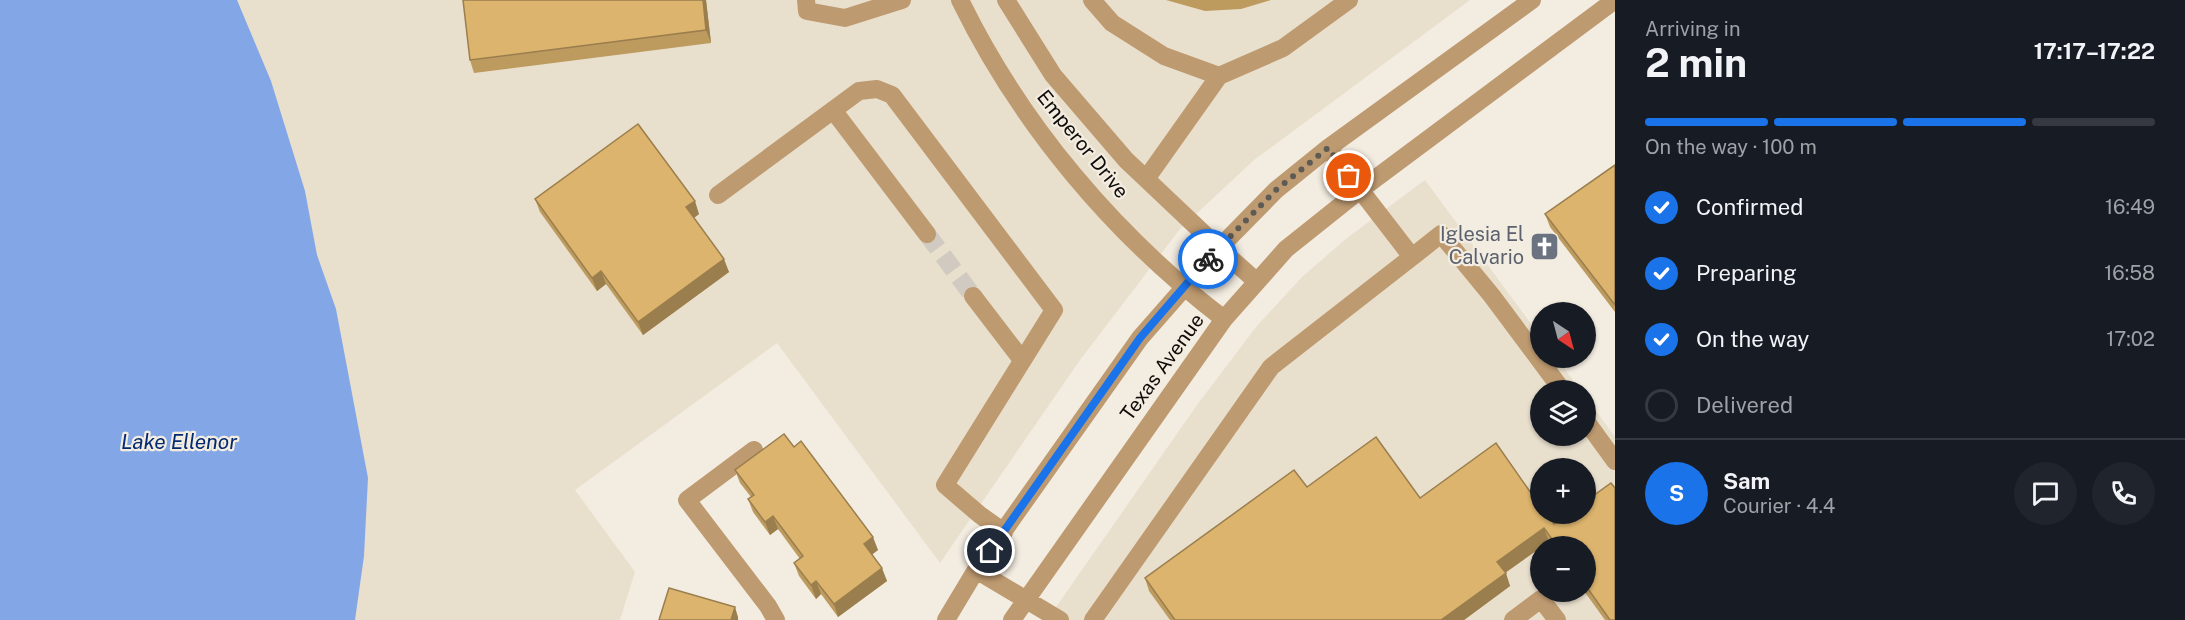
<!DOCTYPE html>
<meta charset="utf-8">
<style>
body{margin:0;font-family:"Public Sans",sans-serif;background:#20242c;color:#f1f3f6;height:100vh;display:flex;flex-direction:column;font-size:22px;white-space:nowrap}
*{box-sizing:border-box;margin:0}
p{font-size:20px;color:#9ea1a6}
.icon{flex:none;width:33px;height:33px;fill:none;stroke:currentColor;stroke-width:2;stroke-linecap:round;stroke-linejoin:round}
.map{position:relative;flex:1;overflow:hidden}
.side{display:flex;flex-direction:column;background:#171b24;width:570px}
.side>*{flex:none}
.needle{width:39px;rotate:144deg}
.fabs{position:absolute;left:1530px;top:302px;display:grid;gap:12px}
.fabs a{display:grid;place-items:center;width:66px;height:66px;border-radius:50%;background:#171b24;box-shadow:0 2px 4px #0004;font-size:30px}
.pin{position:absolute;display:grid;place-items:center;width:51px;height:51px;color:#fff;margin:-26px;border:3px solid #fff;border-radius:50%;box-shadow:0 2px 6px #0007}
.courier{position:absolute;display:grid;place-items:center;width:60px;height:60px;margin:-30px;border:4px solid #1a73e8;border-radius:50%;background:#fff;color:#222;box-shadow:0 2px 8px #0007}
.headline em{font-style:normal;font-weight:700}
.headline div{display:flex;flex-direction:column-reverse}
.headline{display:flex;align-items:center;justify-content:space-between;height:102px;padding:0 30px}
h1{font-size:39px;font-weight:700;line-height:45px}
.bar{display:grid;grid-template-columns:repeat(4,1fr);gap:9px 6px;align-content:center;height:72px;padding:0 30px}
.bar i{height:8px;border-radius:4px;background:#363941}
.bar .active{background:#1a73e8}
.bar p{grid-column:span 4}
.line{display:flex;align-items:center;gap:15px;padding:0 30px;border-top:2px solid #363941}
.line div{flex:1}
.round{display:grid;place-items:center;flex:none;width:63px;height:63px;border-radius:32px;background:#20242c}
ol{padding:0 30px;list-style:none}
li{display:flex;align-items:center;gap:18px;height:66px}
li p{margin-inline-start:auto}
li .icon{padding:6px;border-radius:50%;background:#1a73e8;color:#fff;stroke-width:4}
li:last-child{color:#9ea1a6}
li i{width:33px;height:33px;border:3px solid #363941;border-radius:50%}
main{display:flex;flex:1;min-height:0}
.map>svg:first-child{display:block}
.built{fill:#e9dfcd;fill-rule:evenodd}
.water{fill:#83a7e6}
.lines{fill:none;stroke-linecap:round;stroke-linejoin:round}
.minor-tunnel{stroke:#d1cac0;stroke-width:18;stroke-dasharray:18 9;stroke-linecap:butt}
.minor{stroke:#be9a70;stroke-width:18}
.wall{fill:#bd9b5f}
.shaded-wall{fill:#9a7e4d}
.building{fill:#dcb46e;stroke:#9a7e4d;stroke-width:1.5}
.done{stroke:#5e5a54;stroke-width:6;stroke-dasharray:0 10.8}
.route{stroke:#1a73e8;stroke-width:8}
.labels{text-anchor:middle;dominant-baseline:central;stroke-width:4.5;stroke-linejoin:round;paint-order:stroke}
.street-label{font-size:20px;fill:#0e0b08;stroke:#f3ece1}
.worship-label{font-size:20px;fill:#5b616d;stroke:#f3ece1;text-anchor:end}
.water-label{font-size:21px;font-style:italic;fill:#032a72;stroke:#f3ece1}
</style>
<main>
<div class="map">
<svg width="1615" height="620" viewBox="0 0 1615 620">
<rect width="100%" height="100%" fill="#f3ece1"/>
<path class="built" d="M136,0H1470L1254,160L1180,229L1080,360L940,563L777,343L575,490L635,572L620,620H229Z
M1425,180L1540,336V357H1556L1580,390H1540V435H1586V397L1615,437V620H1047L1197,405L1256,327L1302,277L1347,238ZM1540,468H1586V513H1540ZM1540,546H1586V591H1540Z"/>
<path class="water" d="M0,0H237L271,81L305,191L317,255L336,309L368,478L364,556L355,620H0Z"/>
<g class="lines">
<path class="minor-tunnel" d="M927,234L973,296"/>
<path class="minor" d="M806,0L807,11L845,18L902,0
M960,0C1021,125 1114,235 1224,319
M1006,0L1053,75L1126,160L1219,248L1256,281
M1092,0L1112,23L1164,56L1219,76L1283,48L1349,0
M833,110L927,234
M1146,179L1219,76
M718,195L859,91L877,89L892,95L1054,310L945,485L980,515L1004,532
M1412,257L1441,234L1492,296L1562,390
M973,296L1022,360
M1586,421L1615,461
M754,450L687,500L768,606L776,620
M976,570L1060,620
M946,620L976,570L1140,338L1219,248L1276,190L1328,148L1532,0
M1012,620L1224,319L1286,249L1360,190L1615,0
M1093,620L1271,367L1412,257L1328,148
M1513,620L1541,599L1557,620"/>
</g>
<path class="wall" d="M706,0L711,43L474,73L470,60Z
M1166,0H1271L1241,9L1205,11Z
M1615,165V312L1550,227L1545,214Z
M535,199L699,214L694,218L729,272L643,335L606,284L597,291L540,212Z
M1376,437L1420,498L1496,443L1540,506V513H1546L1554,524L1569,513H1586V501L1611,483L1615,488V620H1605L1584,591H1586V546H1552L1549,542L1543,546H1540V548L1505,573L1510,586L1464,620H1170L1149,591L1145,578L1294,470L1307,487Z
M794,447L878,550L872,554L887,581L838,617L821,594L816,599L799,576L794,563L800,559L778,529L770,535L753,512L748,499L751,497L740,483L735,470Z"/>
<path class="shaded-wall" d="M703,0H706L711,43L706,30Z
M695,201L699,214L691,220L686,207Z
M724,259L729,272L643,335L638,322Z
M601,271L606,284L597,291L592,278Z
M773,516L778,529L770,535L765,522Z
M1544,528L1549,542L1543,546H1540V548L1502,575L1497,562Z
M873,537L878,550L869,557L864,544Z
M882,568L887,581L838,617L834,604Z
M1506,573L1510,586L1464,620H1441Z
M816,581L821,594L816,599L811,585Z
M735,607L738,617V620H731Z"/>
<path class="building" d="M463,0H703L706,30L470,60Z
M638,124L695,201L686,207L724,259L638,322L601,271L592,278L535,199Z
M1615,165V305L1545,214Z
M784,434L794,447L801,441L873,537L864,544L882,568L834,604L816,581L811,585L794,563L803,556L773,516L765,522L748,499L754,495L735,470Z
M1376,437L1420,498L1496,443L1540,506V513H1546L1554,524L1569,513H1586V501L1611,483L1615,488V620H1610L1586,586V546H1557L1544,528L1497,562L1506,573L1441,620H1175L1145,578L1294,470L1307,487Z
M669,588L735,607L731,620H659Z"/>
<g class="lines">
<path class="done" d="M1208,259L1276,190L1328,148L1349,176"/>
<path class="route" d="M990,551L1140,338L1208,259"/>
</g>
<defs>
<symbol id="church-square" viewBox="-11 -11 22 22"><rect x="-9" y="-9" width="18" height="18" rx="4" fill="#6b7280" stroke="#f3ece1"/><path d="M-1.2-6h2.4v3.5h3.3v2.4h-3.3V6h-2.4V-.1h-3.3v-2.4h3.3Z" fill="#fff"/></symbol>
</defs>
<g fill-rule="evenodd">
<use href="#church-square" x="1528" y="230" width="33" height="33"/>
</g>
<g class="labels">
<g class="street-label">
<text transform="translate(1083 144) rotate(51)">Emperor Drive</text>
<text transform="translate(1162 367) rotate(-54)">Texas Avenue</text>
</g>
<g class="worship-label">
<text x="1524" y="234">Iglesia El<tspan x="1524" dy="23">Calvario</tspan></text>
</g>
<g class="water-label">
<text x="179" y="441">Lake Ellenor</text>
</g>
</g>
</svg>
<div class="fabs">
<a><svg class="needle" viewBox="-14 -14 28 28"><path d="M0-13l5 13h-10z" fill="#e53935"/><path d="M0 13l5-13h-10z" fill="#9ea1a6"/></svg></a>
<a><svg class="icon" aria-label="layers" viewBox="0 0 24 24"><path d="M12 4l9 5-9 5-9-5zM3 14l9 5 9-5"/></svg></a>
<a>+</a>
<a>−</a>
</div>
<div class="pin" style="left:1349px;top:176px;background:#ea580c"><svg class="icon" aria-label="bag" viewBox="0 0 24 24"><path d="M5 8h14l-1 12H6zM9 8a3 3 0 0 1 6 0"/></svg></div>
<div class="pin" style="left:990px;top:551px;background:#1f2937"><svg class="icon" aria-label="home" viewBox="0 0 24 24"><path d="M3 11l9-7 9 7M6 9v11h12V9"/></svg></div>
<div class="courier" style="left:1208px;top:259px"><svg class="icon" aria-label="bike" viewBox="0 0 24 24"><circle cx="6" cy="16" r="4"/><circle cx="18" cy="16" r="4"/><path d="M6 16l4-8h5l3 8M10 8l3 8H6M13 5h3"/></svg></div>
</div>
<section class="side">
<div class="headline"><div><h1>2 min</h1><p>Arriving in</p></div><em>17:17–17:22</em></div>
<div class="bar"><i class="active"></i><i class="active"></i><i class="active"></i><i></i><p>On the way · 100 m</p></div>
<ol>
<li><svg class="icon" aria-label="check" viewBox="0 0 24 24"><path d="M5 12l5 5 9-10"/></svg>Confirmed<p>16:49</p></li>
<li><svg class="icon" aria-label="check" viewBox="0 0 24 24"><path d="M5 12l5 5 9-10"/></svg>Preparing<p>16:58</p></li>
<li><svg class="icon" aria-label="check" viewBox="0 0 24 24"><path d="M5 12l5 5 9-10"/></svg>On the way<p>17:02</p></li>
<li><i></i>Delivered</li>
</ol>
<div class="line" style="height:108px"><b class="round" style="background:#1a73e8;color:#fff">S</b><div><b>Sam</b><p>Courier · 4.4</p></div><a class="round"><svg class="icon" aria-label="chat" viewBox="0 0 24 24"><path d="M4 5h16v11H9l-5 4z"/></svg></a><a class="round"><svg class="icon" aria-label="phone" viewBox="0 0 24 24"><path d="M5 4h4l2 5-3 2q2 4 5 5l2-3 5 2v4C11 20 4 13 5 4z"/></svg></a></div>
</section>
</main>
